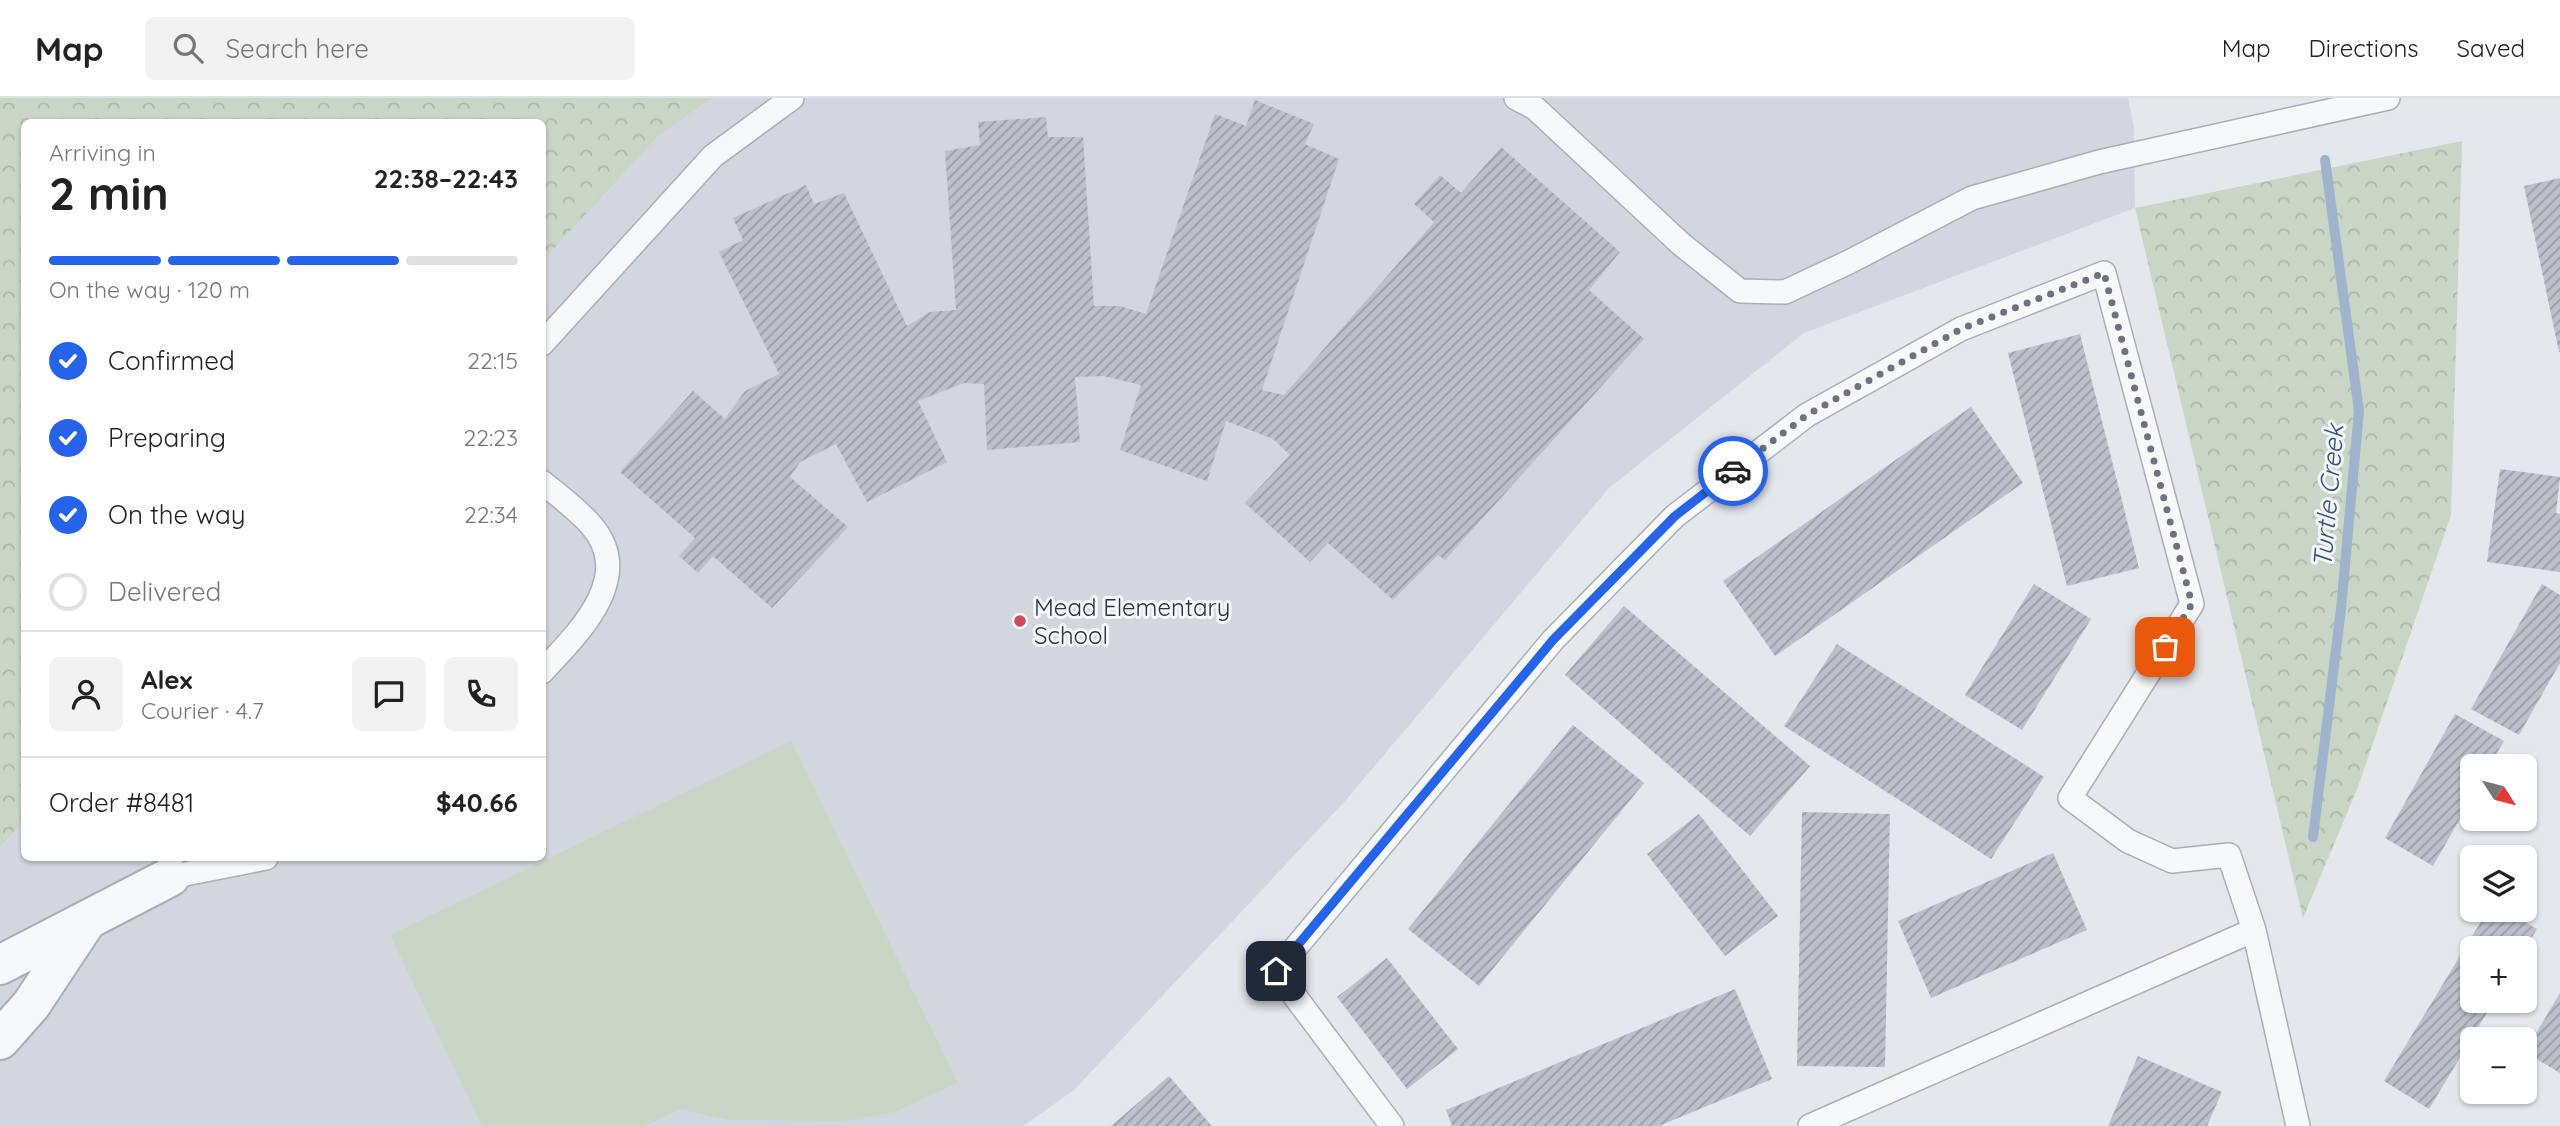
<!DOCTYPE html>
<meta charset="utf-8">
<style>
body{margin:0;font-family:Quicksand,sans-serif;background:#f2f2f2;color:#222;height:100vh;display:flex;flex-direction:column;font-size:26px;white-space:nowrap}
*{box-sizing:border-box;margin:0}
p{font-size:23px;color:#767676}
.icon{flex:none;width:38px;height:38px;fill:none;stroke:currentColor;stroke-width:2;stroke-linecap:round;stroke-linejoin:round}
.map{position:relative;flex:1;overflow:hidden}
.details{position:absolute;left:21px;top:21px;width:525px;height:742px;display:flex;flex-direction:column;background:#fff;border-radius:10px;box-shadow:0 2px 5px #0004}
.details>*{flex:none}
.needle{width:46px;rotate:126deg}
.controls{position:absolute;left:2460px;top:656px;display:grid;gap:14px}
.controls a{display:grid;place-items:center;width:77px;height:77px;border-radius:10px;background:#fff;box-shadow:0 2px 5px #0004;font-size:35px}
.pin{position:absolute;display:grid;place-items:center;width:60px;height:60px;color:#fff;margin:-30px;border-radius:14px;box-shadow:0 4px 10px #0006}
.courier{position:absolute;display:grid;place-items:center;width:70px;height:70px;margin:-35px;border:5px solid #2563eb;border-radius:50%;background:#fff;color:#222;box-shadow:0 2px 9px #0007}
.summary em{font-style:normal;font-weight:700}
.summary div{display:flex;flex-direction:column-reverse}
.summary{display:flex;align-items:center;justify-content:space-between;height:119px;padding:0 28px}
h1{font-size:46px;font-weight:700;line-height:52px}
.bar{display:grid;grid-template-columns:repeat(4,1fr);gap:10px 7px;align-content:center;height:84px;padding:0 28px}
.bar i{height:9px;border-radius:5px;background:#e0e0e0}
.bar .selected{background:#2563eb}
.bar p{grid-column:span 4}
.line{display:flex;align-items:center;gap:18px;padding:0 28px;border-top:2px solid #e0e0e0}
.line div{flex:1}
.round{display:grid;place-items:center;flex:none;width:74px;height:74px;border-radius:10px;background:#f2f2f2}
ol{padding:0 28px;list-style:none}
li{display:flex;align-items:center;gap:21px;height:77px}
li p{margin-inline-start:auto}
li .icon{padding:7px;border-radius:50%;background:#2563eb;color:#fff;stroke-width:4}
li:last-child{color:#767676}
li i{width:38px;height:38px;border:4px solid #e0e0e0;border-radius:50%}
header{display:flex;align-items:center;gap:42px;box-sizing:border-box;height:98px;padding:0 35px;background:#fff;border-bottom:2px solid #e0e0e0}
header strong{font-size:33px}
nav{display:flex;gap:38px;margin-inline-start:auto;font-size:24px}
.search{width:490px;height:63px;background:#f2f2f2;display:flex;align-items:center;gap:18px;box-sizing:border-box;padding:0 24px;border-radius:10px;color:#767676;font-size:26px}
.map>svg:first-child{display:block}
.built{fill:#d2d6de}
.grass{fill:#c9d6c5}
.forest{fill:url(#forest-crowns)}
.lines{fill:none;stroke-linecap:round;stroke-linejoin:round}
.stream{stroke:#9fb4cc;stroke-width:10}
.building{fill:url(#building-hatch)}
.service-casing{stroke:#a9aeb7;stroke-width:26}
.minor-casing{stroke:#a9aeb7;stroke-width:42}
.service{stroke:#f7f8fa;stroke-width:23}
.minor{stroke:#f7f8fa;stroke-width:38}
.done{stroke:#6c737f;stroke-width:7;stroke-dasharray:0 12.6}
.route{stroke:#2563eb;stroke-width:9}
.poi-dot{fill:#d1495b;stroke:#f4f6f9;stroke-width:2.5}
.labels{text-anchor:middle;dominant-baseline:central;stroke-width:6;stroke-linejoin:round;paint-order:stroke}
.poi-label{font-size:24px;fill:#2b3445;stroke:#f4f6f9;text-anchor:start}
.water-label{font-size:26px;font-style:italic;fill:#34527a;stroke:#f4f6f9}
</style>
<header>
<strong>Map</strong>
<div class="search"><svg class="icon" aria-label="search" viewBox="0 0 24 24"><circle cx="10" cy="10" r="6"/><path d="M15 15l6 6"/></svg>Search here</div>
<nav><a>Map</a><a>Directions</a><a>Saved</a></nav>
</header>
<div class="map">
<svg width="2560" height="1028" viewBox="0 0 2560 1028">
<defs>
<pattern id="forest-crowns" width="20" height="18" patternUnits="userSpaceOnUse" patternTransform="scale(1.75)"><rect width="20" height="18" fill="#c9d6c5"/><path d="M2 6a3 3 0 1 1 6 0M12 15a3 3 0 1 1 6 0" fill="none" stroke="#adb8ab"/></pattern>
<pattern id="building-hatch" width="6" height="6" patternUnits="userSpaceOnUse" patternTransform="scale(1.75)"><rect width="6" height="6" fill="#bbc0ca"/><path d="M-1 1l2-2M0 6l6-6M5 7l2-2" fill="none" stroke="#989da6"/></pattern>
</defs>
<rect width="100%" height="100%" fill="#e4e7ec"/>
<path class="built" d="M609,0H2128L2134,30L2135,110L1804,235L1609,390L1346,702L1074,992L1023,1028H0V683L24,655V760H542L543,75Z"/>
<path class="grass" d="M791,643L958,985L894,1014L843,1023L728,1022L680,1011L645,1028H482L390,837Z"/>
<path class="forest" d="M0,0H712L659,37L543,162L542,24H24V722L0,749Z
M2462,43L2451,417L2358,689L2303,820L2135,110Z"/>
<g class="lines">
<path class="stream" d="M2313,739L2341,511L2359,313L2325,62"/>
</g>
<path class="building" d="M1255,2L1314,26L1305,46L1339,61L1262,292L1284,297L1434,124L1414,106L1440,77L1461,95L1501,49L1620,154L1589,192L1644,241L1445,462L1438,457L1393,502L1328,445L1310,464L1245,405L1290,357L1273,341L1226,323L1207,383L1120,352L1141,287L1103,278L1075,279L1080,344L987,352L984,286L964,285L918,303L947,364L867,404L836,346L800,364L790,379L848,429L772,510L713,458L698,475L679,458L695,440L620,374L693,293L725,321L745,293L779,276L719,154L743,142L733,120L806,87L814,106L844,95L907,228L930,214L956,212L945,53L980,47L978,24L1046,19L1048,39H1083L1094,208H1120L1146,216L1215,16L1246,28Z
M2560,80V254H2559L2524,88Z
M2080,236L2139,470L2067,488L2008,255Z
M1971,309L2023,385L1775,558L1723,483Z
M2500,371L2560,379L2556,415L2560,416V474L2487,464Z
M2034,486L2091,521L2022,632L1965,597Z
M2542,486L2560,497V565L2519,637L2471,611Z
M1624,508L1810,668L1750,738L1565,577Z
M1837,546L2044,679L1991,761L1784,628Z
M2455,616L2504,643L2489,668H2473V698L2433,768L2385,740Z
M1573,627L1644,685L1479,888L1408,831Z
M1802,714L1890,716L1885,969L1797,968Z
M1699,716L1778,818L1725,858L1647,756Z
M2053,755L2087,832L1931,900L1898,823Z
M2488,812H2505L2537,831L2526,850H2473V903H2494L2429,1011L2384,983Z
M1387,860L1458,951L1407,991L1337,899Z
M1735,891L1772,981L1659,1028H1452L1446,1012Z
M2560,895V975L2525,954Z
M2138,958L2222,994L2207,1028H2108Z
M1169,978L1212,1028H1111Z"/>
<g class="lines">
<defs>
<path id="service" d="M1516,0L1535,10L1681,146L1740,193L1785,194L1849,164L1972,100L2099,64L2388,0
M542,246L713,58L792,0
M542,384C559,398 577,411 591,427C637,480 577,536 542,574
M171,760L170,779L266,760
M1392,1028L1276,873L1553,542L1675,418L1807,317L1961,231L2104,175L2192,506L2070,700L2128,743L2172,763L2229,757L2254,832L2298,1028
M1810,1028L2254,832"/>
<path id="minor" d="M0,867L170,779
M0,942L31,907L86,824"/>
</defs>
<use href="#service" class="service-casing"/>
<use href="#minor" class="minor-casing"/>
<use href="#service" class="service"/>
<use href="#minor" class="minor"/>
</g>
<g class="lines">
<path class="done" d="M1733,373L1807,317L1961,231L2104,175L2192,506L2165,549"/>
<path class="route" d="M1276,873L1553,542L1675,418L1733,373"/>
</g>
<circle class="poi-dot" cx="1020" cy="523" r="7"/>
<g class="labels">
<g class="poi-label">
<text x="1034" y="509">Mead Elementary<tspan x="1034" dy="28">School</tspan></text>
</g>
<g class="water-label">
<text transform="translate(2328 398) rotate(-85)">Turtle Creek</text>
</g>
</g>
</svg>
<div class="controls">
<a><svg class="needle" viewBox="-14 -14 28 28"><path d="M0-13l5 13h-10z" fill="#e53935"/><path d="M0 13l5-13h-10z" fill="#767676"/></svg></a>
<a><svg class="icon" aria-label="layers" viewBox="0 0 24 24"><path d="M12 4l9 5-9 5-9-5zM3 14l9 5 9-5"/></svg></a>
<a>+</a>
<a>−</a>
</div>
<div class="pin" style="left:2165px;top:549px;background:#ea580c"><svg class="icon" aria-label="bag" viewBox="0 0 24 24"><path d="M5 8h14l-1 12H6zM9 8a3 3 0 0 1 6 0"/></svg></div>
<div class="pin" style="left:1276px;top:873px;background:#1f2937"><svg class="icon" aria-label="home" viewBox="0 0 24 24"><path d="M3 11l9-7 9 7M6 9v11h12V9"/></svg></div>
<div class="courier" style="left:1733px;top:373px"><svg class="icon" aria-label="car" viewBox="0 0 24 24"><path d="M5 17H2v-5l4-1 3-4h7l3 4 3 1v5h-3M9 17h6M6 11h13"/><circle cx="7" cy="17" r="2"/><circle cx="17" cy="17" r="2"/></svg></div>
<section class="details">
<div class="summary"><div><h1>2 min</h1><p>Arriving in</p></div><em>22:38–22:43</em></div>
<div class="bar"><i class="selected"></i><i class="selected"></i><i class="selected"></i><i></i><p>On the way · 120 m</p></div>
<ol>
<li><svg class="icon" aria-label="check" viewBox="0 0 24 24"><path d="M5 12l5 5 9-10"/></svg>Confirmed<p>22:15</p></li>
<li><svg class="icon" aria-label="check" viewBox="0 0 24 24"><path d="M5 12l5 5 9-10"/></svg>Preparing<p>22:23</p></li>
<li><svg class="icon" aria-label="check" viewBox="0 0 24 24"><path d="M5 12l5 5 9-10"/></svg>On the way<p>22:34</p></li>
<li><i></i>Delivered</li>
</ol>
<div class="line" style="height:126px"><a class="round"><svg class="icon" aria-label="person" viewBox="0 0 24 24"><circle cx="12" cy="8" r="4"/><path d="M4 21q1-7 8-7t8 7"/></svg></a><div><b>Alex</b><p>Courier · 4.7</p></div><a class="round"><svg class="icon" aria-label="chat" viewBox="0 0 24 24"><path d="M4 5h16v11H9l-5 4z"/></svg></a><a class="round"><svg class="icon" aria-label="phone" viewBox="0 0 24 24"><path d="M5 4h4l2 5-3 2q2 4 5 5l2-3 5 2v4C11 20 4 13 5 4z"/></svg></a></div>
<div class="line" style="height:91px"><div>Order #8481</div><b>$40.66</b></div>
</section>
</div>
